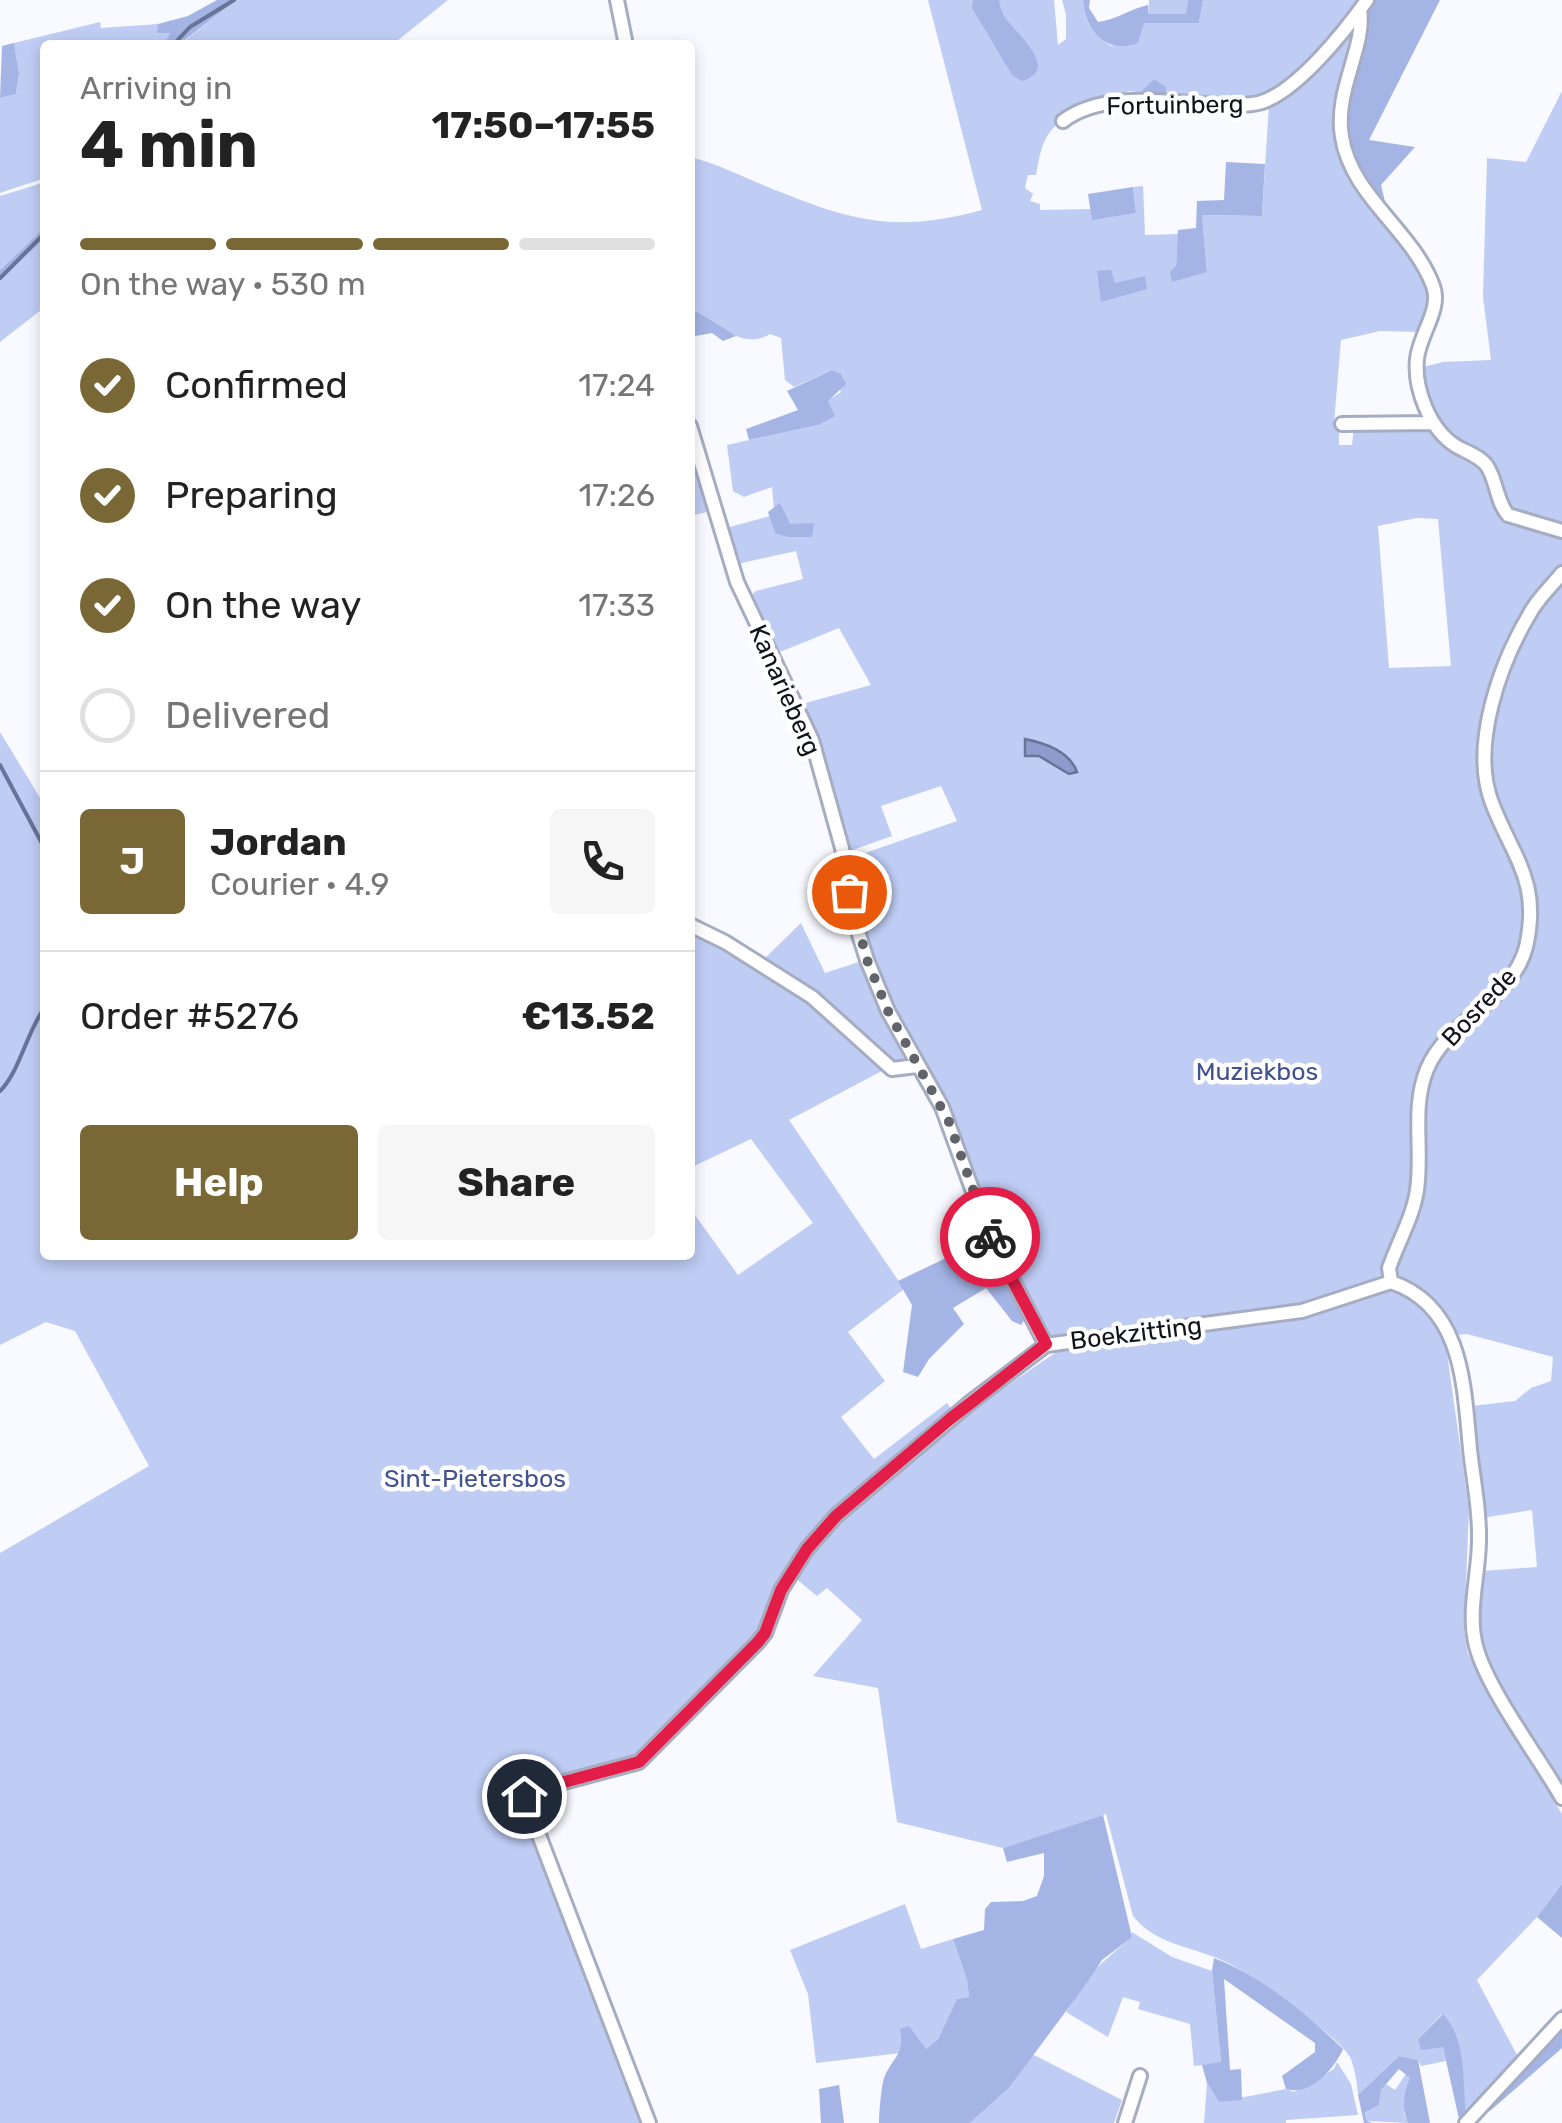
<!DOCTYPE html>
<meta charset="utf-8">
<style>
body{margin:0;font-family:Rubik,sans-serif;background:#f6f6f6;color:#222;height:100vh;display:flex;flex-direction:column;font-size:38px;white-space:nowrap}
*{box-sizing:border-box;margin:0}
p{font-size:32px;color:#767676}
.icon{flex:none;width:55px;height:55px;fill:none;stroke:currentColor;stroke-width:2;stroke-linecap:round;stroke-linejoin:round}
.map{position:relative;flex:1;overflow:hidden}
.side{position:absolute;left:40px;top:40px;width:655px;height:1220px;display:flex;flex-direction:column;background:#fff;border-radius:10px;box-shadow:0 5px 15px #0003}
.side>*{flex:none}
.pin{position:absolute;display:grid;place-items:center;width:85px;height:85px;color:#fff;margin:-42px;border:5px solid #fff;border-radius:50%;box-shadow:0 2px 10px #0007}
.courier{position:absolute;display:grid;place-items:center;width:100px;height:100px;margin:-50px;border:8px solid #e11d48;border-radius:50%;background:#fff;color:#222;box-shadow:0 2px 12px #0007}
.summary em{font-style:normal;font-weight:700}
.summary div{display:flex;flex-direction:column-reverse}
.summary{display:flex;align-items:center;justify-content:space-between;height:170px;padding:0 40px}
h1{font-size:65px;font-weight:700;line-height:75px}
.bar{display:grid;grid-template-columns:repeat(4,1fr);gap:15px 10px;align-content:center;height:120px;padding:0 40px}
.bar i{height:12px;border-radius:8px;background:#e0e0e0}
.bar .current{background:#796735}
.bar p{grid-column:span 4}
.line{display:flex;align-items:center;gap:25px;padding:0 40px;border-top:2px solid #e0e0e0}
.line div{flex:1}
.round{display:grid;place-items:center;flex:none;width:105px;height:105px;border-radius:10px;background:#f6f6f6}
ol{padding:0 40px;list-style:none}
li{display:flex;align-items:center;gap:30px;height:110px}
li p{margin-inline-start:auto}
li .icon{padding:10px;border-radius:50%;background:#796735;color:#fff;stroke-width:4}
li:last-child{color:#767676}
li i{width:55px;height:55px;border:5px solid #e0e0e0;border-radius:50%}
.button{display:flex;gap:20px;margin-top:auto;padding:20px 40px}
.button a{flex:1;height:115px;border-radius:10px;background:#796735;color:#fff;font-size:40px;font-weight:700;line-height:115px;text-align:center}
.button a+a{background:#f6f6f6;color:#222}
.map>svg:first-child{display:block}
.green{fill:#bfccf4;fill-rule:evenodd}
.forest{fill:#a4b4e5}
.water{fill:#8d9ccc;stroke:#687397;stroke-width:2.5}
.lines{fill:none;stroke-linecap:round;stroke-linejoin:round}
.stream{stroke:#687397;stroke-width:4}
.minor-casing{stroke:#a6adc2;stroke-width:18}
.minor{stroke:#fff;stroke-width:12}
.done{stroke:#62646b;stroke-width:10;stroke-dasharray:0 18}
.route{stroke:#e11d48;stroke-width:12}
.labels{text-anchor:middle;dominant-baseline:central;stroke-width:9;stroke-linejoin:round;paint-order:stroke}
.street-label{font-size:25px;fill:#11131b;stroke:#fff}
.park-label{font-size:25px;fill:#415290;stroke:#fff}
</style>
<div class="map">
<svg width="1562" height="2123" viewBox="0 0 1562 2123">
<rect width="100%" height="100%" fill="#f9faff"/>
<path class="green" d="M237,0H448L392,45H179Z
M928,0H1054L1058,45L1066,39V15L1062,0H1083C1085,23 1092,35 1112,46L1144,23H1199L1203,0H1364L1321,51L1278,90L1244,103L1129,91L1077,111L1061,114L1060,122C1042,135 1040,155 1036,175H1028L1025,188L1033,194L1030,201L1040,204V210L1091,209L1092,219L1136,213L1133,187L1143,186L1145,235L1178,234L1176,266L1207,272L1202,215L1262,216L1269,104L1356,15L1337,130L1413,252L1432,297L1420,332L1380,331L1341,340L1334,423L1339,424V445H1352L1354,427L1430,426L1457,445L1436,422L1419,368L1443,362L1491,360L1483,297L1487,158L1526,162L1562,91V1784L1489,1667L1478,1635L1482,1571L1537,1567L1532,1510L1482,1518L1471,1406L1515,1401L1531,1388L1551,1381L1553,1357L1467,1334L1458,1335L1447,1353L1469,1510L1464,1631L1468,1654L1562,1814V1884L1537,1917L1477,1980L1517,2055L1466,2112L1462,2082L1442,2014L1418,2039L1443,2047L1446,2061L1421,2066L1418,2060L1399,2056L1358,2095C1357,2083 1355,2068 1350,2057C1338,2036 1252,1975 1228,1963C1197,1947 1156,1946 1133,1916L1106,1814L1003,1848L897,1822L878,1688L813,1676L862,1620L827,1588L817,1596L794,1577L781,1595L772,1594L766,1617L754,1641L640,1757L518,1790L508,1800L509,1805L521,1802L645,2123H0V1553L149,1466L75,1331L46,1322L0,1345V732L45,806V1255H690V1208L738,1275L813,1223L751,1139L690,1168V931L793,991L823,1013L882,1071L789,1120L904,1289L848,1332L885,1381L841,1417L874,1459L947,1403L958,1419L1055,1353L993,1231L856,923L848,859L957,821L941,786L881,806L892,836L847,852L811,722L802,704L871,685L839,628L775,654L750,596L756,591L803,579L796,551L733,565L722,529L770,516L775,533L811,529L813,524L790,525L780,504L774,509L772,487L744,497L733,491L727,445L818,425L827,401L841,392L832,370L794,387L785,380L781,338L770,334C741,352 715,320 690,307V157C715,163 739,175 763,185C846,219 891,235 982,210ZM1417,518L1438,519L1451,666L1389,668L1378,526ZM1025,739L1043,743L1063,754L1062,768L1038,756Z
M1149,0H1188L1187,14H1148Z
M100,22L101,28L158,24V33H170L163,45H45V178L0,193V98L16,94L19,73L14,43Z
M45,182V227L0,270V196Z
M45,238V307L0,342V281Z
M690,442L707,512L690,516Z
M801,923L825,973L862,961L904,1057L902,1062L893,1066L763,960Z
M905,1904L921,1949L953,1939L967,1980L969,1997L957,1999L938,2039L926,2049L902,2036L901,2053L816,2063L808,1994L790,1950Z
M1132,1932L1172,1957L1212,1971L1221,2063L1194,2066L1190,2024L1138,2009L1140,2002L1123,1997L1108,2037L1066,2012L1092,1972L1131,1937Z
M1032,2054L1122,2100L1114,2123H970L1008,2089Z
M1337,2062L1351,2084L1358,2115L1286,2120V2123H1204L1207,2083L1219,2102L1286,2089L1294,2092L1334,2069Z
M1406,2074L1411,2078L1404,2114L1408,2123L1367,2121L1365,2111L1379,2105L1381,2090L1386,2084L1395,2090Z"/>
<path class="forest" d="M217,0H237L178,45H163L170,33H157L158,24L188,16Z
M973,0H999C1000,6 1001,11 1004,16C1014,32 1063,70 1021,81L1012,75L972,8Z
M1083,0H1090L1089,8L1098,22C1116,20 1130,9 1148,5V14H1186L1188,0H1203L1199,23H1144L1138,43C1105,55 1085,30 1083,0Z
M1367,0H1440L1369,140L1415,147L1381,185L1387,210L1359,175L1344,144L1356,15Z
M14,43L19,73L16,94L0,98L2,46Z
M1154,79L1166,87L1165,100L1077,111L1073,104L1109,93H1140Z
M1226,162L1265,164L1262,216L1202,215L1207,272L1172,282L1170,272L1176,266L1178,230L1196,228L1197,201L1224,200Z
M1133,187L1136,213L1092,220L1088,194Z
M45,227V238L0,281V270Z
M1111,270L1115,283L1145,276L1147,289L1101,302L1097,271Z
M690,307L736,336L723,341L712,333L690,337Z
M832,370L841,374L846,384L828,401L835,416L818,425L749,440L746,429L798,410L787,391Z
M780,503L790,524L814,523L812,537H788L775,533L768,512Z
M988,1255L997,1261L1025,1319L1021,1325L1012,1321L986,1288L953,1308L964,1324L929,1359L918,1377L903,1372L912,1305L898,1281L946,1258Z
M1103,1815L1132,1937L1102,1960L1084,1987L1008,2089L970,2123H879C879,2115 881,2090 883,2082C889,2059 906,2057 900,2029L909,2026L926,2049L938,2039L957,1999L969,1997L967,1980L953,1939L984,1930L985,1909L991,1902L1023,1901L1037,1896L1044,1876V1853L1007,1862L1003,1848Z
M1562,1884V1938L1537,1917Z
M1214,1958C1261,1976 1307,2014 1343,2049C1335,2068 1310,2097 1286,2089L1282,2076L1315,2052V2043L1224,1979L1230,2070L1241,2069L1242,2100L1219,2102L1207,2083L1202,2065L1221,2062L1212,1971Z
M1562,2008V2048L1490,2111L1476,2099Z
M1443,2014C1467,2041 1462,2077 1466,2112L1459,2119L1443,2047L1421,2050L1418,2039Z
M1399,2056L1418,2060L1430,2123H1408C1401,2108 1404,2092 1410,2078L1399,2069L1381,2090L1379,2105L1365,2112L1367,2121L1372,2123H1364L1358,2095Z
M839,2085L844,2123H821L819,2089Z"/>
<path class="water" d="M1025,739C1045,743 1070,752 1077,772L1069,774L1039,756H1025Z"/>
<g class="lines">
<path class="stream" d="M173,45L190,27L234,0
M0,278L45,233
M0,765L45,849
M0,1091C19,1073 27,1031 45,1007"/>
<defs>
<path id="minor" d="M617,0L626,45
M1360,10C1366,47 1334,90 1342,137C1351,196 1413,231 1433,286C1442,309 1419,335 1417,359C1414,389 1430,430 1456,446C1466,452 1480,456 1487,466C1497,481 1496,501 1508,515L1562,531
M1063,121C1105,89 1174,104 1223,105C1235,105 1250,106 1262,102C1298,90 1345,31 1367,0
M1342,424L1432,423
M690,426L737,582L812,740L842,848L855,922L867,960L888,1011L942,1107L987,1230L1046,1345
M690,925L725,942L812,997L892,1069L917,1066
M1391,1282L1389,1268C1398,1242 1413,1217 1417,1190C1423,1149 1411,1108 1427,1069C1448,1019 1512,1001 1526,947C1541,881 1513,858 1492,803C1470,746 1500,664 1529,615C1537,599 1551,587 1562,573
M1391,1282C1463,1306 1464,1386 1470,1449C1473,1479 1480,1509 1479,1540C1479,1574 1467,1612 1476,1646C1487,1689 1538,1756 1562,1798
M649,2123L524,1796L534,1790L639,1762L758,1642L765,1633L781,1590L807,1549L836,1516L971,1402L1046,1345L1302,1311L1391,1282
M1125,2123L1140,2076
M1466,2123L1562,2019"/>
</defs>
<use href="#minor" class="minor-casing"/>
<use href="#minor" class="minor"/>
</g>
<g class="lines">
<path class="done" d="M849,892L867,960L888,1011L949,1122L990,1237"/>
<path class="route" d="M524,1796L534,1790L639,1762L758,1642L765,1633L781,1590L807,1549L836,1516L950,1419L1046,1344L990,1237"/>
</g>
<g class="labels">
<g class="street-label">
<text transform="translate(1175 105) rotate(-1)">Fortuinberg</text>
<text transform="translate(785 690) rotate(66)">Kanarieberg</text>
<text transform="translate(1479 1007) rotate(-47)">Bosrede</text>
<text transform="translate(1136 1333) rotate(-7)">Boekzitting</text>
</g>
<g class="park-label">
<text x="1257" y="1071">Muziekbos</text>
<text x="475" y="1478">Sint-Pietersbos</text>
</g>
</g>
</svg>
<div class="pin" style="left:849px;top:892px;background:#ea580c"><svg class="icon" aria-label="bag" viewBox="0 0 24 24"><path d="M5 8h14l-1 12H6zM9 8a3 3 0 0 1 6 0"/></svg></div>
<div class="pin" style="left:524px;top:1796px;background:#1f2937"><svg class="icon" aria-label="home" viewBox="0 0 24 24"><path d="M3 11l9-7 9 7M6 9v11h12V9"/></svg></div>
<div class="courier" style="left:990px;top:1237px"><svg class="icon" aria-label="bike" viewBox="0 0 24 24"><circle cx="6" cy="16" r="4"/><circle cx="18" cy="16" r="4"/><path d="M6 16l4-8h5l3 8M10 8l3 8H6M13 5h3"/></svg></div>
<section class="side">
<div class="summary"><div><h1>4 min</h1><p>Arriving in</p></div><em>17:50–17:55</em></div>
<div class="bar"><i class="current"></i><i class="current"></i><i class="current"></i><i></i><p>On the way · 530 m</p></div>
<ol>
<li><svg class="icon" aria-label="check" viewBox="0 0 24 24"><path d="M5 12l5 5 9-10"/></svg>Confirmed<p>17:24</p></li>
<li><svg class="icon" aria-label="check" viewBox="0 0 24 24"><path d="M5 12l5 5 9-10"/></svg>Preparing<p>17:26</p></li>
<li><svg class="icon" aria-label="check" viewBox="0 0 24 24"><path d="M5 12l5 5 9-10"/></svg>On the way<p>17:33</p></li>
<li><i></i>Delivered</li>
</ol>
<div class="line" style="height:180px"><b class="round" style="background:#796735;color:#fff">J</b><div><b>Jordan</b><p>Courier · 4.9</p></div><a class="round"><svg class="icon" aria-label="phone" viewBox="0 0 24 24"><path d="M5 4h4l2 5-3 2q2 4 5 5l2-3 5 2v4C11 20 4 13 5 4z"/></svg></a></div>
<div class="line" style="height:130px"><div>Order #5276</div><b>€13.52</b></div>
<div class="button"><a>Help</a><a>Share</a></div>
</section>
</div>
